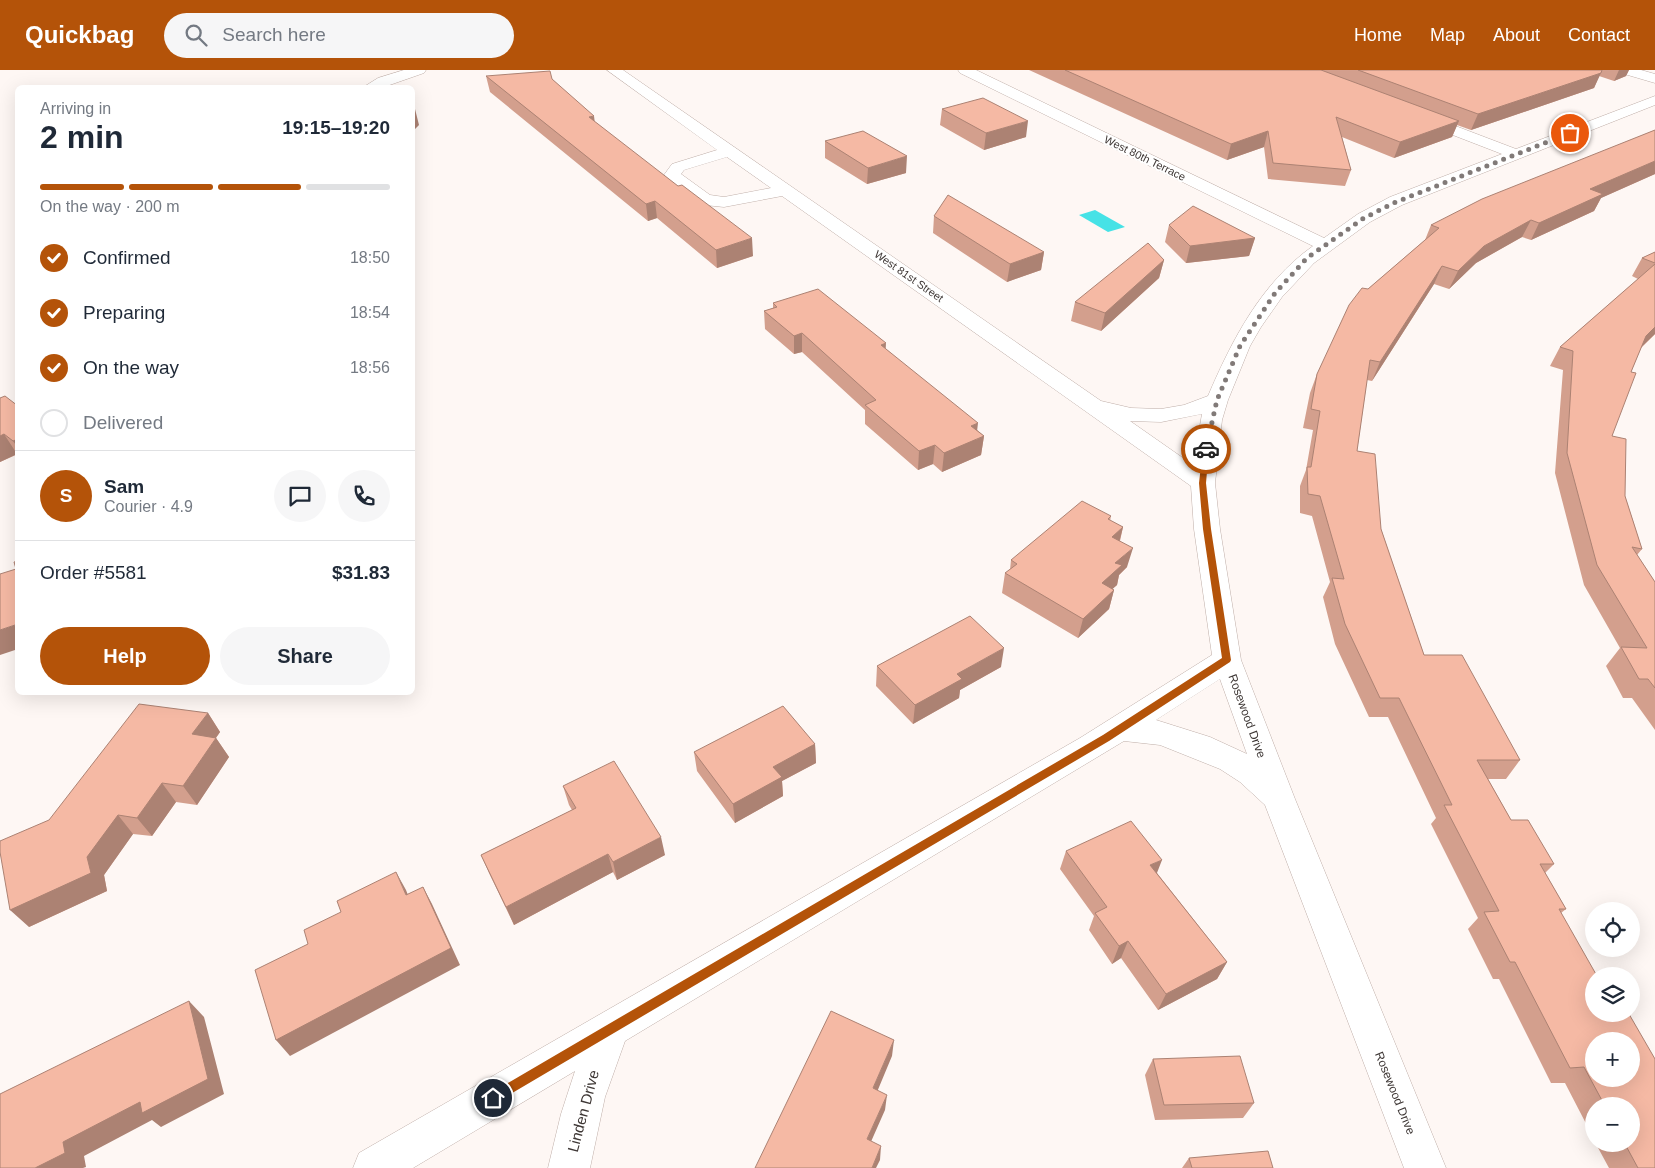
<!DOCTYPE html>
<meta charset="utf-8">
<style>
body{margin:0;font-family:Helvetica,sans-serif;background:#f6f6f7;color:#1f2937;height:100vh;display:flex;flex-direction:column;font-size:19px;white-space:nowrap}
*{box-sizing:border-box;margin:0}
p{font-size:16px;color:#747a83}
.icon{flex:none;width:28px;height:28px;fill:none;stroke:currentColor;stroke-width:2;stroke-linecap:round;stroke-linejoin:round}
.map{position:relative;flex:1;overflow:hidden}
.details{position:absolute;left:15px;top:15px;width:400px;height:610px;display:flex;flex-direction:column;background:#fff;border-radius:8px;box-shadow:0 5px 20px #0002}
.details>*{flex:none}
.controls{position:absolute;left:1585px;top:832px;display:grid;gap:10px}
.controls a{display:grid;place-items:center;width:55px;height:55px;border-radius:50%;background:#fff;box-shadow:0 5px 20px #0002;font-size:25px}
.pin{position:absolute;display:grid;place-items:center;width:42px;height:42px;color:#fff;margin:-21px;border:2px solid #fff;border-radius:50%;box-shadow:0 1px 5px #0007}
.courier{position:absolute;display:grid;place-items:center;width:50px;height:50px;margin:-25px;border:4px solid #b45309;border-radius:50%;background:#fff;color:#222;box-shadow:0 1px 6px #0007}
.summary em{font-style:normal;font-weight:600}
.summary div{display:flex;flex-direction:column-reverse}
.summary{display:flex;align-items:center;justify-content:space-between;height:85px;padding:0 25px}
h1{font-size:32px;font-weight:600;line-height:38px}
.bar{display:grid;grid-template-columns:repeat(4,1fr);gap:8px 5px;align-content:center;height:60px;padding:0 25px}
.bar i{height:6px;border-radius:4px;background:#e0e1e3}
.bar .selected{background:#b45309}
.bar p{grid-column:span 4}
.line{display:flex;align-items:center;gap:12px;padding:0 25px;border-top:1px solid #e0e1e3}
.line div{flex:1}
.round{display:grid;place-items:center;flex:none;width:52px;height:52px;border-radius:26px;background:#f6f6f7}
ol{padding:0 25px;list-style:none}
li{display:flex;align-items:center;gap:15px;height:55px}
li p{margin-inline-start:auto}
li .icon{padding:5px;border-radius:50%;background:#b45309;color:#fff;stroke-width:4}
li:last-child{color:#747a83}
li i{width:28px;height:28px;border:2px solid #e0e1e3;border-radius:50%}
.button{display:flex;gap:10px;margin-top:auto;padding:10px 25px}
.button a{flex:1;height:58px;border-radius:30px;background:#b45309;color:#fff;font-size:20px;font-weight:600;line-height:58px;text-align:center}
.button a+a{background:#f6f6f7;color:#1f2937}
header{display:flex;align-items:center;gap:30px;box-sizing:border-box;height:70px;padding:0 25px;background:#b45309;color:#fff}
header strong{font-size:24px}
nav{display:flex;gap:28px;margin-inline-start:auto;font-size:18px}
.search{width:350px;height:45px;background:#f6f6f7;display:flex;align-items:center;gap:12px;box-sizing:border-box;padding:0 18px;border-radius:28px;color:#747a83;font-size:19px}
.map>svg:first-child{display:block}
.water{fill:#46e2e6}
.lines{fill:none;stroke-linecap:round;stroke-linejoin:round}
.minor-casing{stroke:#bfaea8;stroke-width:1}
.minor{fill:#fff;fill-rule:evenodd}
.wall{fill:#d39f8d}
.shaded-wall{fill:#ac8273}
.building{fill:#f5b9a4;stroke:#ac8273;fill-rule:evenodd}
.route{fill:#b45309}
.done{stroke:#817a78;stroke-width:5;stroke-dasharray:0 9}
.labels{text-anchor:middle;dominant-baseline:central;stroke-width:4;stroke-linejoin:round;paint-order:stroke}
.far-street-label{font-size:11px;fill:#3e3735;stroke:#fff}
.street-label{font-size:12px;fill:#3e3735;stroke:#fff}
.near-street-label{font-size:15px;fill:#3e3735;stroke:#fff}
</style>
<header>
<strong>Quickbag</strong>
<div class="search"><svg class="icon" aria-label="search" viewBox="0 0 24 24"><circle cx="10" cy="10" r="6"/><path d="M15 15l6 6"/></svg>Search here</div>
<nav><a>Home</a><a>Map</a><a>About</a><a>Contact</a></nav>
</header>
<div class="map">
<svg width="1655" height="1098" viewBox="0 0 1655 1098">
<rect width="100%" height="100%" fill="#fef7f4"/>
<path class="water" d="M1095,140L1125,157L1108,162L1079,145Z"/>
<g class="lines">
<defs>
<path id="minor" d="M404,0H426L424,3L381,18H362L378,8Z
M607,0H623L1101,331L1131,338L1161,339L1184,335L1208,326C1232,270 1261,213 1313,176L960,3L958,0H976L1324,168L1358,144L1390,127L1502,84L1414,50L1411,47L1414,44H1424L1516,79L1655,26V35L1402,135L1370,152L1314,193L1282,227L1261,257L1250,276L1228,330L1222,350L1215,413L1220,459L1241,590L1295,729L1446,1098H1404L1265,735L1240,712L1220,699L1160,675L1124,671L625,971L605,1027L590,1098H548L561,1044L575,1001L413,1098H353L359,1083L1080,668L1212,585L1194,459L1191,416L782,126L724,137L705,135L699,134L664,105L672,94L717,80ZM727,87L771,118L724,127L710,125L681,104L684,100ZM1202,344L1193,395L1130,351L1161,352ZM1220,609L1247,684L1210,667L1156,650Z
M1619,0H1641L1655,4V13L1621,3Z"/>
</defs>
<use href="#minor" class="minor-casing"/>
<use href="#minor" class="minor"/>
</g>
<path class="wall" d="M1029,0H1629L1626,6L1614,11L1599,6L1594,18L1471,60L1457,55L1452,67L1394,88L1342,67L1351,100L1345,116L1268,109L1264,77L1227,90Z
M486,6L552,9L595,52L753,186L717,198L657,148L648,151L490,22Z
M942,39L1026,67L984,80L940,55Z
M1655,60V104L1601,128L1594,141L1531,170L1522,167L1476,193L1449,219L1434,214L1372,311L1367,310L1357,381L1381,459L1424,585L1520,690L1506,709H1488L1511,750L1554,794L1545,803L1566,839L1561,843L1655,1098H1609L1596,1074H1631V1036H1594V1069L1565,1013H1551L1499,909H1493L1468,859L1478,848L1431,754L1436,748L1388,647H1369L1335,574L1323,527L1330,512L1312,446L1300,443V416L1306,400L1313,360L1303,358L1310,323L1317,304L1368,219L1425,170L1431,155Z
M825,71L906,103L867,114L825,88Z
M934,146L1044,182L1041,200L1007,212L933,163Z
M1169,155L1255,168L1249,186L1186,193L1165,172Z
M1655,182V264L1641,278L1631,302L1612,366L1625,426L1642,479L1637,485L1655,512V660L1632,628H1623L1606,596L1620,578L1584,515L1555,403L1563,300L1550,296L1560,277L1638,209L1632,206L1642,188Z
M1164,190L1159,208L1101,261L1071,251L1075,232Z
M773,233L886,279L984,366L981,385L942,402L933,394L918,400L865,354V340L802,282L794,284L765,259L764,241L773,238Z
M0,328L18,336V384L0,392Z
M1111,446L1110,451L1123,457L1120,471L1127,497L1119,505L1117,515L1112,519L1114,520L1109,539L1078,568L1002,523L1005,503L1010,500L1011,490Z
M877,596L1001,597L960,620L959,628L913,654L876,616Z
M208,643L220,662L216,668L229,687L197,735L176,732L152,766L133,764L104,805L107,821L29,857L49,750Z
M815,674L816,693L782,711L783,726L735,753L697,701L694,682Z
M563,716L665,785L617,810L613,802L514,855L489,803L481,785L572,740L569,735Z
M1066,781L1157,803L1227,892L1217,909L1158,940L1121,888L1112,894L1089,860L1094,846L1060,799Z
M1153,989L1254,1033L1243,1048L1155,1050L1145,1005Z
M1189,1088L1273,1098H1182Z"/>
<path class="shaded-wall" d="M1619,0H1629L1626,6L1614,11Z
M1601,3L1594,18L1471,60L1478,44Z
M415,39L419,55L412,62V42Z
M594,46L596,62L589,47Z
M1028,51L1026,67L984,80L986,63Z
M1459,51L1452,67L1394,88L1400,72Z
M1268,61L1264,77L1227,90L1231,74Z
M907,86L906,103L867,114L868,98Z
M1655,91V104L1601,128L1594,141L1531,170L1539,153L1590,119Z
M655,131L657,148L648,151L646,134Z
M1531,150L1522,167L1476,193L1449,219L1458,201L1484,176Z
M752,168L753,186L717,198L716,180Z
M1255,168L1249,186L1186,193L1190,176Z
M1044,182L1041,200L1007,212L1010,194Z
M1164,190L1159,208L1101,261L1105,243Z
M1442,196L1434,214L1372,311L1380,292Z
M1655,257V264L1634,284L1646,266Z
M802,263V282L794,284V266Z
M886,273L885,292L881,275Z
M978,353L976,370L984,366L981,385L942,402L944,383L971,356Z
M4,364L17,384L0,392V366Z
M18,369V378L13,371Z
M935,375L933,394L918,400L919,381Z
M1123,457L1118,477L1112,467Z
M1133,478L1127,497L1119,505L1117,515L1097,533L1102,513L1115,493Z
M1114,520L1109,539L1078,568L1083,549Z
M18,554V579L0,585V560Z
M1004,578L1001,597L960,620L959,628L913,654L915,635L957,604Z
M208,643L220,662L205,683L192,664Z
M216,668L229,687L197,735L183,716Z
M815,674L816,693L782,711L783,726L735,753L733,734L773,697Z
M162,713L176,732L152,766L137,748Z
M118,745L133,764L104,805L107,821L29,857L10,840Z
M661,767L665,785L617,810L613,792Z
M608,784L613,802L514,855L506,837Z
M1162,790L1155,808L1150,795Z
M396,802L406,820L415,843L406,825Z
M423,817L432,834L460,895L290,986L276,970Z
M1128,871L1121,888L1112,894L1119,876Z
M1227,892L1217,909L1158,940L1166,924Z
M189,931L204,947L224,1024L161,1057L152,1050L84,1086L86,1097L83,1098H35L63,1072Z
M894,970L892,986L872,1034L873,1018Z
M887,1025L885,1040L866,1083L867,1069Z
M881,1076L880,1090L876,1098H872Z"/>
<path class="building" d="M1065,0H1321L1459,51L1400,72L1336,47L1351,100L1273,93L1268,61L1231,74Z
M1358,0H1602L1601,3L1478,44Z
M550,1L552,9L594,46L589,47L678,116L682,115L752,168L716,180L655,131L646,134L486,6Z
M983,28L1028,51L986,63L942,39Z
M1655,60V91L1590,119L1603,124L1539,153L1531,150L1484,176L1458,201L1442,196L1380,292L1370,290L1357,381L1375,384L1381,459L1424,585H1462L1520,690H1477L1511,750H1528L1554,794H1540L1566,839H1559L1597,906H1594V944H1629L1655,989V1098H1638L1625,1074H1631V1036H1605L1584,997L1570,998L1515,892H1510L1484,842L1499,841L1444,735H1452L1399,628H1380L1345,554L1332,508L1344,509L1320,426L1308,424L1307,397H1311L1320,341L1311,339L1317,304L1349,235L1362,218L1368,219L1439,158L1431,155L1482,129ZM1594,971H1631V1009H1594Z
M863,61L907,86L868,98L825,71Z
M948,125L1044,182L1010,194L934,146Z
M1193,136L1255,168L1190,176L1169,155Z
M1148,173L1164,190L1105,243L1075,232Z
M1655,182V193L1642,188Z
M1655,194V257L1646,266L1631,302L1636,303L1612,366L1626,369L1625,426L1642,479L1632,477L1655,512V618L1648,609H1639L1621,577L1647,578L1597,495L1567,383L1573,281L1560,277Z
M818,219L886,273L881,275L978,353L971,356L984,366L944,383L935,375L919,381L865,335L876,330L802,263L794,266L764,241L777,237L773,233Z
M5,326L18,336V369L13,371L4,364L0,366V328Z
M1082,431L1111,446L1108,449L1123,457L1112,467L1133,478L1115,493L1122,495L1102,513L1114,520L1083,549L1005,503L1017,494L1011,490Z
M18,491V554L0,560V504L16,499L14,492Z
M970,546L1004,578L957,604L962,609L915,635L877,596Z
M139,634L208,643L192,664L216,668L183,716L162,713L137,748L118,745L87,787L91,803L10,840L0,782V771L49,750Z
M783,636L815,674L773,697L782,707L733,734L694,682Z
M614,691L661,767L613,792L608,784L506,837L481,785L576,738L563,716Z
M1131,751L1162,790L1150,795L1227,892L1166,924L1128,871L1119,876L1095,843L1107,837L1066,781Z
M396,802L406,825L423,817L451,878L276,970L255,900L308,874L304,860L341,842L337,831Z
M189,931L208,1009L142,1043L140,1032L63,1072L65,1083L35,1098H0V1024Z
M831,941L894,970L873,1018L887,1025L867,1069L881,1076L872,1098H755Z
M1240,986L1254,1033L1164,1035L1153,989Z
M1268,1081L1273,1098H1192L1189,1088Z"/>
<path class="route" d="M1206,377L1209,379L1206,413L1211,459L1231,590L1230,592L1109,671L497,1032L493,1034L489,1032L487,1028L489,1024L1103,665L1222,588L1203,459L1199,413L1203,379Z"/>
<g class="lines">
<path class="done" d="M1206,379L1217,330L1240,276L1275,223L1307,188L1364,148L1396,132L1570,63"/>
</g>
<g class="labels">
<g class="far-street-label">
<text transform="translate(1145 88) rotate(26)">West 80th Terrace</text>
<text transform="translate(909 206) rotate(35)">West 81st Street</text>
</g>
<g class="street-label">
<text transform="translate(1247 646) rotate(70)">Rosewood Drive</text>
<text transform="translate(1395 1023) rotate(68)">Rosewood Drive</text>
</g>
<g class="near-street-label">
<text transform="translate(583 1041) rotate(-75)">Linden Drive</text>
</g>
</g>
</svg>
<div class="controls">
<a><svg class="icon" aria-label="locate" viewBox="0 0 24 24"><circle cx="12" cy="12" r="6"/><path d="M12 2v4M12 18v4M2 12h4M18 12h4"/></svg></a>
<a><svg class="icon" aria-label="layers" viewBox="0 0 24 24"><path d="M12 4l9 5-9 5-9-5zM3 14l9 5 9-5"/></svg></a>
<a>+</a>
<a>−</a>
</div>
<div class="pin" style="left:1570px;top:63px;background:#ea580c"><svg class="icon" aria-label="bag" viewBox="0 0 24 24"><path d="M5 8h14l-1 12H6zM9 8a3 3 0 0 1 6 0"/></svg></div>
<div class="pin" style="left:493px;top:1028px;background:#1f2937"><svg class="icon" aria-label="home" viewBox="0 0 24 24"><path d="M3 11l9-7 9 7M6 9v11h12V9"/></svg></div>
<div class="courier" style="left:1206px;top:379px"><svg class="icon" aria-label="car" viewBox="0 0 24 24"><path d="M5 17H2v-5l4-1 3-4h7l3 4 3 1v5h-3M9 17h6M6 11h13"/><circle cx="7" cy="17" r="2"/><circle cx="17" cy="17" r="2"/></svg></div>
<section class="details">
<div class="summary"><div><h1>2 min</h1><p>Arriving in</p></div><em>19:15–19:20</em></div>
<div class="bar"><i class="selected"></i><i class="selected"></i><i class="selected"></i><i></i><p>On the way · 200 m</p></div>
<ol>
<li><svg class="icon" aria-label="check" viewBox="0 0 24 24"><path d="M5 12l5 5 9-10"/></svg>Confirmed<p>18:50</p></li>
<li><svg class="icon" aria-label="check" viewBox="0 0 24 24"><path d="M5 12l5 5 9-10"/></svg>Preparing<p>18:54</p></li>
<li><svg class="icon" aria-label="check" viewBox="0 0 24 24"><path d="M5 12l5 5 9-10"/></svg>On the way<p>18:56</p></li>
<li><i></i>Delivered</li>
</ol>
<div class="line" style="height:90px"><b class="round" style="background:#b45309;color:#fff">S</b><div><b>Sam</b><p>Courier · 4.9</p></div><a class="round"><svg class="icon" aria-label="chat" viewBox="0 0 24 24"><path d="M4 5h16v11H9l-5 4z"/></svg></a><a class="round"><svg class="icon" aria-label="phone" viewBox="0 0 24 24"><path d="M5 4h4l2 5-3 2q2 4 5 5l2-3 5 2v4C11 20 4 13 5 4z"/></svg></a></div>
<div class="line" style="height:65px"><div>Order #5581</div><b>$31.83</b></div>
<div class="button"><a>Help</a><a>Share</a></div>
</section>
</div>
